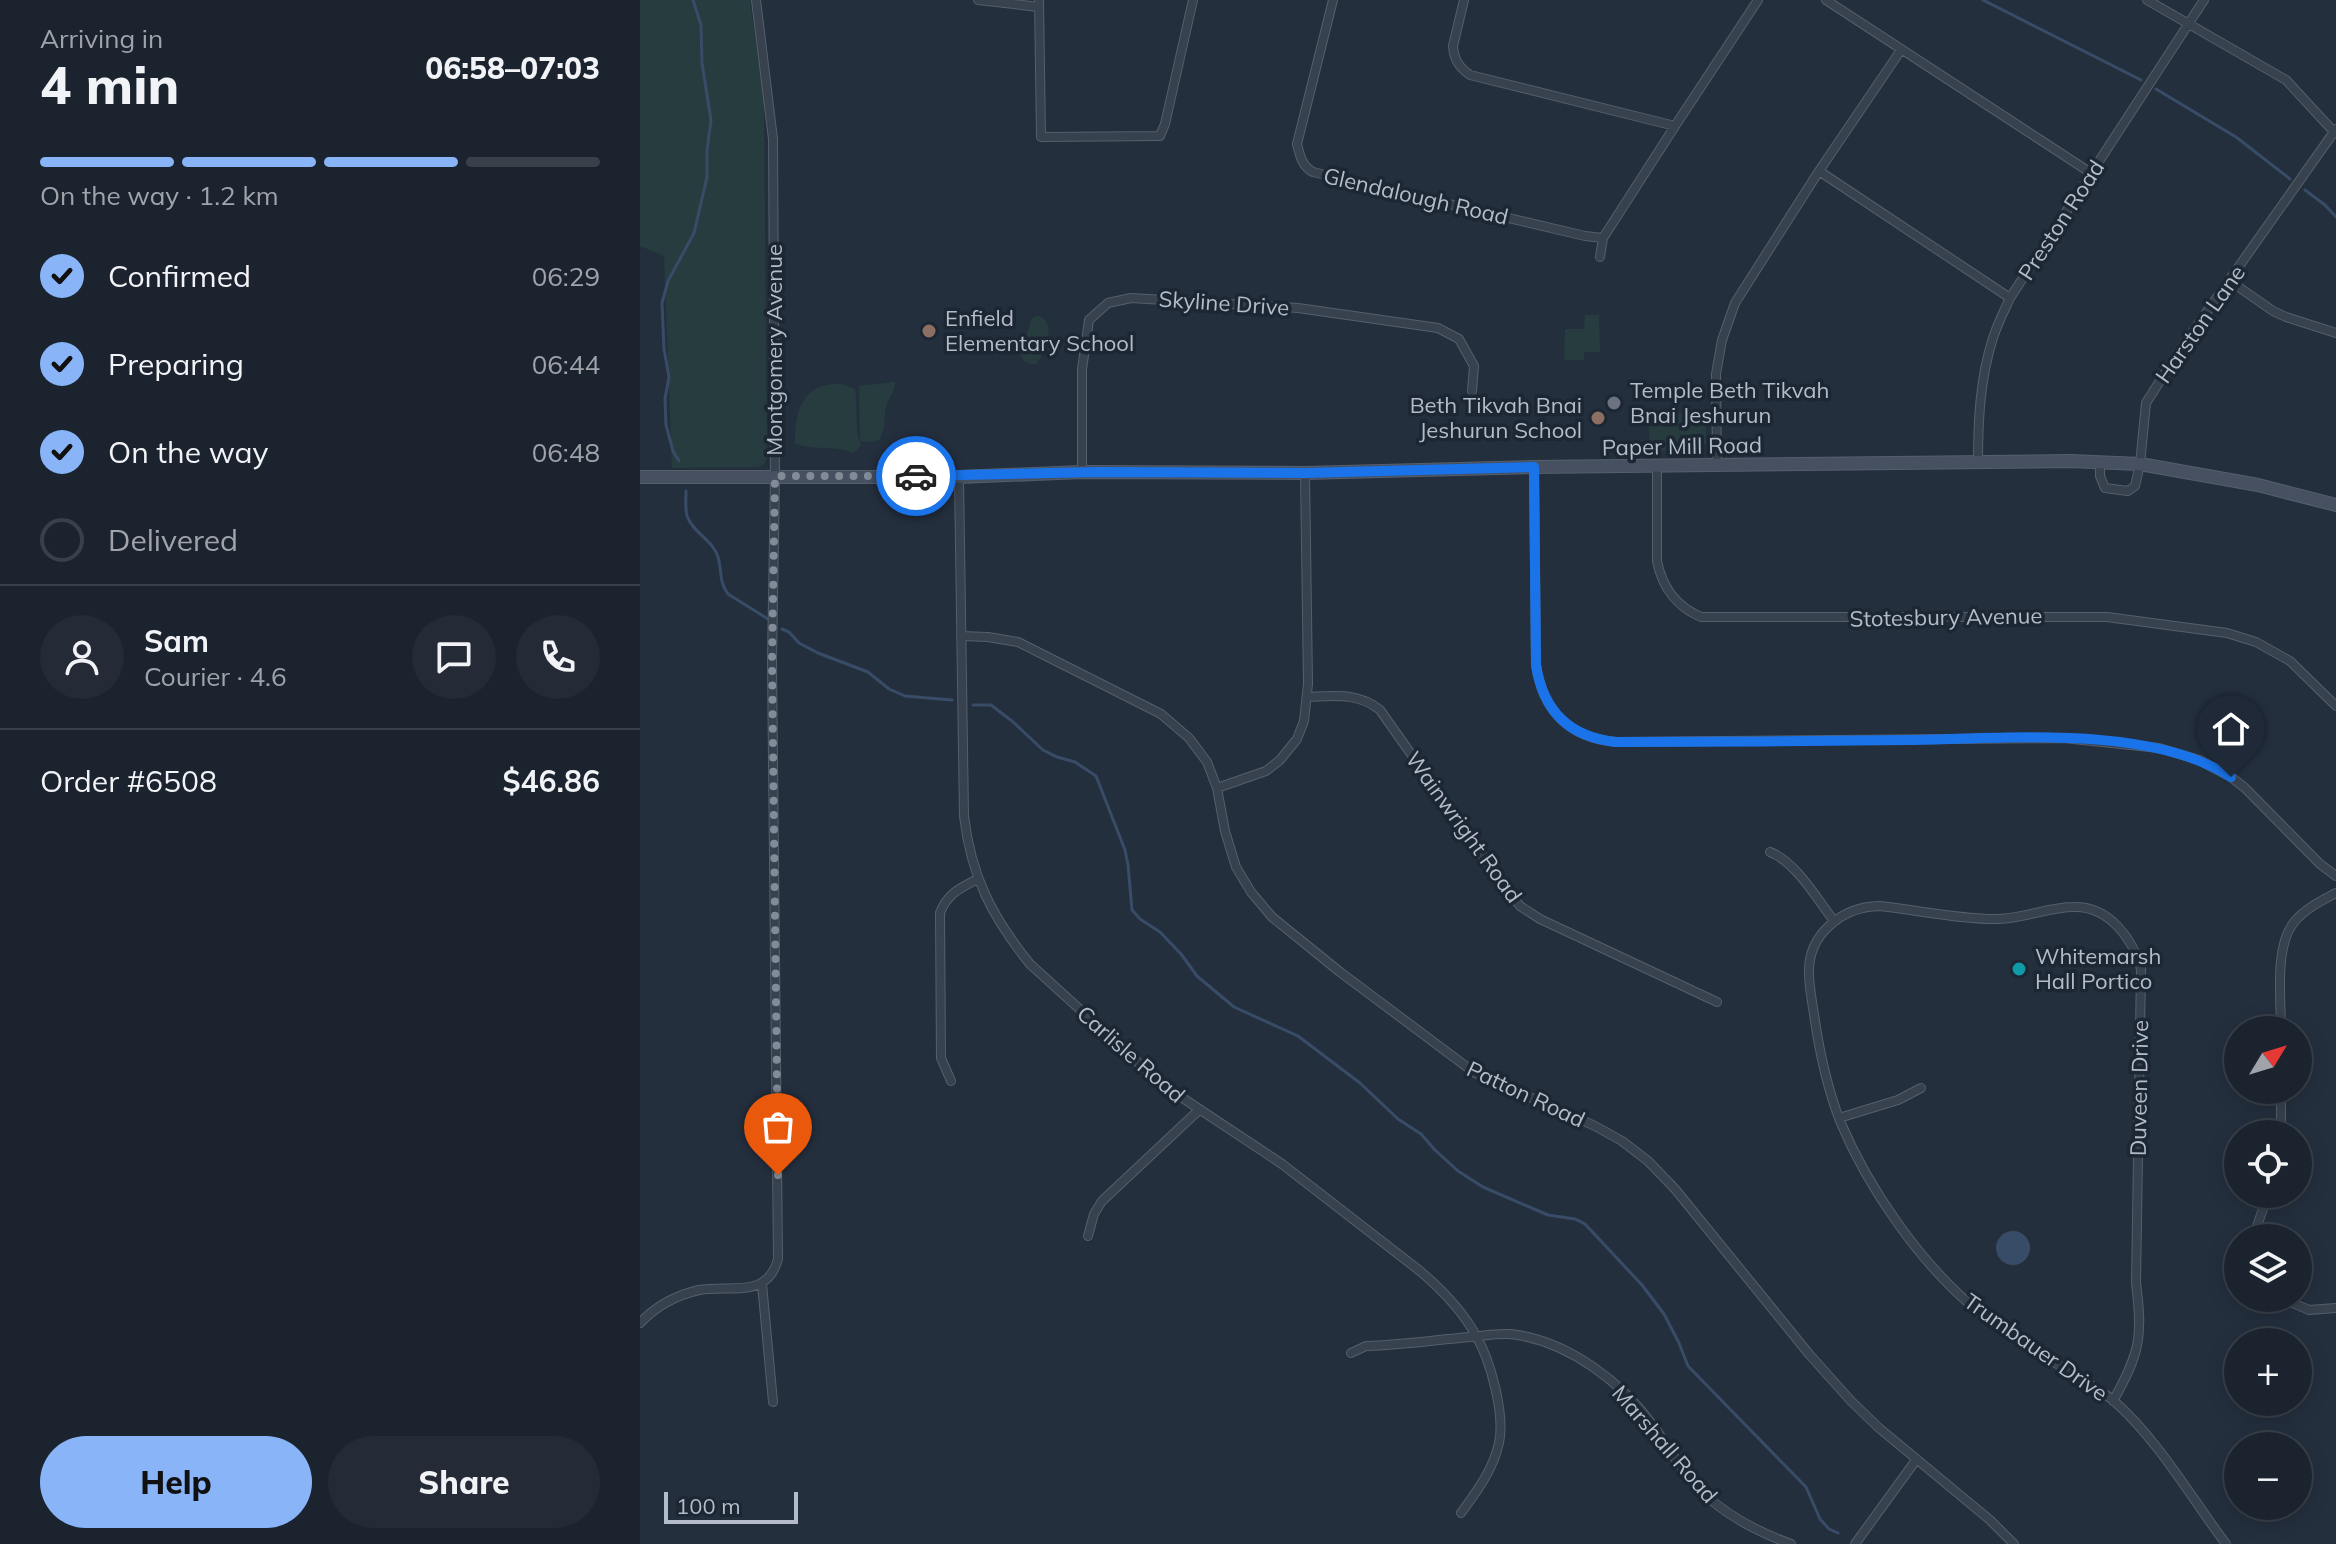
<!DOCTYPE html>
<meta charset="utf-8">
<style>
body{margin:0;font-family:Mulish,sans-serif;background:#242b36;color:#f1f3f6;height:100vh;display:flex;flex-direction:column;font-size:30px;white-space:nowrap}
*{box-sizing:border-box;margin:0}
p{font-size:26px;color:#a0a4aa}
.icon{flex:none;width:44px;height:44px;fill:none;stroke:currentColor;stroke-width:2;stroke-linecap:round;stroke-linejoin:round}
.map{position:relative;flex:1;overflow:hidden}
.side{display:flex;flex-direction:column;background:#1b232e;width:640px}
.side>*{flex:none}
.needle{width:52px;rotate:52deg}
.buttons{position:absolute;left:1584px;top:1016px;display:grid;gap:16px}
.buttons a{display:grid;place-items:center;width:88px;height:88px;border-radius:50%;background:#1b232e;box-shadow:0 4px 20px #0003,0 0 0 2px #39404a;font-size:40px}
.scale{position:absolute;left:24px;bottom:20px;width:134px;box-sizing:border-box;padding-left:8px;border:4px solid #b4bcc9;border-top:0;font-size:22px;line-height:28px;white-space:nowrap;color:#b4bcc9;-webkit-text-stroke:6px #1d2633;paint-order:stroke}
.pin{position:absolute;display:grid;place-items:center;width:68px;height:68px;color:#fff;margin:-82px -34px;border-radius:50% 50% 50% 0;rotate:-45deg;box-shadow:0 0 8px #0007}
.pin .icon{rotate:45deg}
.courier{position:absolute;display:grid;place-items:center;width:80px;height:80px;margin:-40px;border:6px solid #1a73e8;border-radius:50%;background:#fff;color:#222;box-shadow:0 2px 10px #0007}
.overview em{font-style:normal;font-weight:800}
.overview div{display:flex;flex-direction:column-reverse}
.overview{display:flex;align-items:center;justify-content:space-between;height:136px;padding:0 40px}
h1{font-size:52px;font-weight:800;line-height:60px}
.bar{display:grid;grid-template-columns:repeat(4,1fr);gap:12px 8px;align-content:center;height:96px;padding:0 40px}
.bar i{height:10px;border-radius:6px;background:#39404a}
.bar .active{background:#8ab4f8}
.bar p{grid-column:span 4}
.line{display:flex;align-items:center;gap:20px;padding:0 40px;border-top:2px solid #39404a}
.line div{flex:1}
.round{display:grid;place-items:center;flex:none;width:84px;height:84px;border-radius:42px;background:#242b36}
ol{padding:0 40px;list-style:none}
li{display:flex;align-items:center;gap:24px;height:88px}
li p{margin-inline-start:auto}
li .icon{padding:8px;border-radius:50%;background:#8ab4f8;color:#111;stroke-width:4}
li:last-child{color:#a0a4aa}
li i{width:44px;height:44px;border:4px solid #39404a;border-radius:50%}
.primary-button{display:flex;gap:16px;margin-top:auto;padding:16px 40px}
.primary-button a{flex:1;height:92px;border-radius:48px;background:#8ab4f8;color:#111;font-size:32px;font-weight:800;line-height:92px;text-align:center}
.primary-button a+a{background:#242b36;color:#f1f3f6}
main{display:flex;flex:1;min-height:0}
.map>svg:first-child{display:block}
.green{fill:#263c3f}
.water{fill:#394c67}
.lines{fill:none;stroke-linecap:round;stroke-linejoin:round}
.stream{stroke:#394c67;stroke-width:3}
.street-casing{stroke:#565f6c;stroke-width:10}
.secondary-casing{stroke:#565f6c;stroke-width:14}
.street{stroke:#38414e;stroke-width:8}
.secondary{stroke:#465061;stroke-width:12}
.done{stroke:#828b98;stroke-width:8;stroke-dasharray:0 14.4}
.route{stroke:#1a73e8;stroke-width:10}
.education-dot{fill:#8d6e63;stroke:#1d2633;stroke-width:3}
.worship-dot{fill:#6b7280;stroke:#1d2633;stroke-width:3}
.culture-dot{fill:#0f9aa8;stroke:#1d2633;stroke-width:3}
.labels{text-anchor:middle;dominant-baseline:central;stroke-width:7;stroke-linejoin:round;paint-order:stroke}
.street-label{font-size:22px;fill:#b4bcc9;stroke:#1d2633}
.poi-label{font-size:22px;fill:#b4bcc9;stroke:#1d2633;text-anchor:start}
</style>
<main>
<section class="side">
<div class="overview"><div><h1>4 min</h1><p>Arriving in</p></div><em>06:58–07:03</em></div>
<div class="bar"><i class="active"></i><i class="active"></i><i class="active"></i><i></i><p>On the way · 1.2 km</p></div>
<ol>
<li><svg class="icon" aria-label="check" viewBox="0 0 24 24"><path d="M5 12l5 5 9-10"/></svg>Confirmed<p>06:29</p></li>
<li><svg class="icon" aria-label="check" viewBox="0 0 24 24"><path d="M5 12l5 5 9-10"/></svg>Preparing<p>06:44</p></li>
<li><svg class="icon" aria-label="check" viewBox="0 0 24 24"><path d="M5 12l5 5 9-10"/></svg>On the way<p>06:48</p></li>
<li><i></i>Delivered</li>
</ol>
<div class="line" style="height:144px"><a class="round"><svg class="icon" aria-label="person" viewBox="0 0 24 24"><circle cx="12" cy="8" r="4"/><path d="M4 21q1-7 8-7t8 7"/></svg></a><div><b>Sam</b><p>Courier · 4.6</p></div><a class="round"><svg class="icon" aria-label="chat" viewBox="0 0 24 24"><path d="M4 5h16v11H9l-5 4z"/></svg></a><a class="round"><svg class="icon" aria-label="phone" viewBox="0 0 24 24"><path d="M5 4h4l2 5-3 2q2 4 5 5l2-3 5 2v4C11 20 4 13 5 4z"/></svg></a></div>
<div class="line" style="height:104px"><div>Order #6508</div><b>$46.86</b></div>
<div class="primary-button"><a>Help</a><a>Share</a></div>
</section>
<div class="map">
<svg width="1696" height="1544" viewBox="0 0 1696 1544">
<rect width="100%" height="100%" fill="#242f3e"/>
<path class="green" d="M0,0H110L124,102L127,458L125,463L119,467L32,468L24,256L0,246Z
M945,315H959L960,352H944V360H924L925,329H944Z
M397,316C418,320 406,352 396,364C387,364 383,362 380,354L392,318Z
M255,382C255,393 248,397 246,407C243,419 247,428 239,440L228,442L220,441L219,386Z
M201,384L215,389C218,407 214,428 221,446L213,453C194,444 173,452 155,443C155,411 162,382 201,384Z
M1066,413V443L1062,450L1010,452L1008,414Z"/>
<path class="water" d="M1356 1248a17 17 0 1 1 34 0a17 17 0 1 1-34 0Z"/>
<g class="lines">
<path class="stream" d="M1343,0L1501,80
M1516,89L1596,137L1650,179
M1665,190L1685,205L1696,217
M39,461L33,451L26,425L25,399L29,377L24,349L22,303L28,281L54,233L67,177V150L71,120L62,63L61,25L53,0
M46,491C46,499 45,508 47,516C53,533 73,540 78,557C82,570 79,583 88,594L128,619
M142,629L149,632L159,643L178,653L228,672L249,689L265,696L312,700
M333,705H351L372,721L403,750L417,757L435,762L456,776L485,850L488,865L492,910L500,919L520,932L541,954L557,976L594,1007L658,1036L720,1083L758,1119L781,1134L795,1150L818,1171L843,1187L908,1215L935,1219L945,1224L1002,1285L1024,1314L1039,1343L1048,1366L1166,1487L1180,1519L1189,1529L1198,1533"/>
<defs>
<path id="street" d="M338,0L399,7
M399,0L401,137L520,136L525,124L553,0
M693,0L657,144C660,156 662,166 673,172L945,236L963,238
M824,0L813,46C814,60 819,67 830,75L1035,126
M1186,0L1451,173
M1507,0L1646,80L1695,133
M1179,171L1370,298
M960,257L963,238L1035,126L1118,0
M1590,281L1633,311L1646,317L1696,333
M1338,462C1338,421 1340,378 1353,338C1357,325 1364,311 1370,298L1564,0
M1460,462V476L1465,488L1488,491L1495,486L1500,464L1506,403L1537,354L1696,129
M1017,465V561C1022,587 1037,607 1061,617H1467L1587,633L1616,642L1650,661L1696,706
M1077,465L1076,374L1082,340L1095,303L1179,171L1261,50
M894,467L896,665C903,711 929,738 976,742L1424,738L1519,748L1559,760L1591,777L1605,788L1680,864L1696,876
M442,472V369L449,320L468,303L491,298L658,308L798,328L819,339L834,366L832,391
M319,477L324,816C331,876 352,917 390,964L523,1085L642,1164L780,1271C801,1289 823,1311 836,1336C851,1361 865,1415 859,1443C853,1470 837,1491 821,1513
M321,636L348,637L378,642L521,714L549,738L567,762L577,788L585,831L596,867L611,892L632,917L700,972L835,1073L955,1126L982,1141L1008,1161L1035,1189L1169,1354L1211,1401L1239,1428L1350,1520L1374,1544
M667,697C694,696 718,692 740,710L869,893L880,906L900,919L1077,1002
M577,788L626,771L640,760L657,739L664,721L668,684L665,473
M1130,852C1156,862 1177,899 1194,921
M1641,1030C1641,999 1634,945 1655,921C1666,908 1681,901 1696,893
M311,1081L301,1058L300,913C307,894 320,888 338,879
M1199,1118L1258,1100L1281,1088
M1641,1134V1090
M448,1236L454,1214L462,1201L559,1110
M1613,1238L1628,1194
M122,1284L133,1402
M1641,1298L1669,1310L1696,1308
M0,1323C16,1306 37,1295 59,1290C90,1284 127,1300 138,1259L132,661L135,476L133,139L116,0
M711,1353L726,1346C761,1345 795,1340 830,1337C846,1336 861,1332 878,1335C931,1344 981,1382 1012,1424C1029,1447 1041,1472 1062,1492C1088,1517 1118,1532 1151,1544
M1473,1401C1500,1353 1503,1337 1496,1283L1501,969C1493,939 1469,906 1434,907C1408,907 1383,919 1355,919C1317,919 1277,910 1239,906C1202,907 1168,934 1169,973C1169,989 1173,1005 1175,1021C1180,1054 1188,1090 1200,1121C1228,1188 1281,1265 1338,1311C1370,1337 1409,1358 1444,1381C1453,1387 1465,1393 1474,1401C1519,1441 1550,1496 1586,1544
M1215,1544L1276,1460"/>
<path id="secondary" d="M0,477H319L442,472L665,473L894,467L1430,461L1500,464L1618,485L1696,505"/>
</defs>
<use href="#street" class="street-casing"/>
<use href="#secondary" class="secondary-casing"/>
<use href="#street" class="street"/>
<use href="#secondary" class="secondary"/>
</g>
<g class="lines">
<path class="done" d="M138,1175L132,661L135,476H276"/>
<path class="route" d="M276,476L459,472L665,473L894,467L896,665C903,711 929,737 976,742C1074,742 1171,741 1269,740C1364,739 1509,724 1591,777"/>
</g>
<g class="education-dot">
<circle cx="289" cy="331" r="8"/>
<circle cx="958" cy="418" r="8"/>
</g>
<circle class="worship-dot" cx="974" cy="403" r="8"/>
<circle class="culture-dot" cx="1379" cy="969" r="8"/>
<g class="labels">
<g class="street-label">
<text transform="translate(776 196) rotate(13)">Glendalough Road</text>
<text transform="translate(1421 220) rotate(-57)">Preston Road</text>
<text transform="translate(584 303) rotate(4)">Skyline Drive</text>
<text transform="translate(1560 324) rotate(-55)">Harston Lane</text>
<text transform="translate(134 350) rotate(-90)">Montgomery Avenue</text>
<text transform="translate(1042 446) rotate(-1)">Paper Mill Road</text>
<text transform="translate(1306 617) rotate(-1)">Stotesbury Avenue</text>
<text transform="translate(824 827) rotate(54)">Wainwright Road</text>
<text transform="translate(491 1054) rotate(41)">Carlisle Road</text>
<text transform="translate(1499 1088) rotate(-89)">Duveen Drive</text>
<text transform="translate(886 1094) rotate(25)">Patton Road</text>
<text transform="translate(1396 1347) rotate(35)">Trumbauer Drive</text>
<text transform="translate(1025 1444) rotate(49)">Marshall Road</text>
</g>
<g class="poi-label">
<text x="305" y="318">Enfield<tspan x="305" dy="25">Elementary School</tspan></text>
<text x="990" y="390">Temple Beth Tikvah<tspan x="990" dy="25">Bnai Jeshurun</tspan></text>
<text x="942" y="405" text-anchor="end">Beth Tikvah Bnai<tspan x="942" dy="25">Jeshurun School</tspan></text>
<text x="1395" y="956">Whitemarsh<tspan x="1395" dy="25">Hall Portico</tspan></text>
</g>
</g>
</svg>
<div class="buttons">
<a><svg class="needle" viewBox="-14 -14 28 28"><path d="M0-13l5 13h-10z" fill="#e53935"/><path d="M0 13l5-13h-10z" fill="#a0a4aa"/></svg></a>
<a><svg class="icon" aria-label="locate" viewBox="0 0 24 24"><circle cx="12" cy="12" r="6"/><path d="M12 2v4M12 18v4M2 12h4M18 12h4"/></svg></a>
<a><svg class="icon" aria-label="layers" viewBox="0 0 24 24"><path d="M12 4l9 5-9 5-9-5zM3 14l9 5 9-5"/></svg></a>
<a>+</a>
<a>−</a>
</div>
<div class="scale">100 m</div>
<div class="pin" style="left:138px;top:1175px;background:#ea580c"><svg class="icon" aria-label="bag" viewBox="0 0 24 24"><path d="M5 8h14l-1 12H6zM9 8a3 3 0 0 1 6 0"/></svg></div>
<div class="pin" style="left:1591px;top:777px;background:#1f2937"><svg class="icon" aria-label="home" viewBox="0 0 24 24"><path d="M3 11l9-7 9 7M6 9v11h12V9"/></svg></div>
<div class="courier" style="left:276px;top:476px"><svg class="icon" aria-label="car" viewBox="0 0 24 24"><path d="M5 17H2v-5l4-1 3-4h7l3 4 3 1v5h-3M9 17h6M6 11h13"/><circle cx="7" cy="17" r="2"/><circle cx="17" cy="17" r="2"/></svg></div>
</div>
</main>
